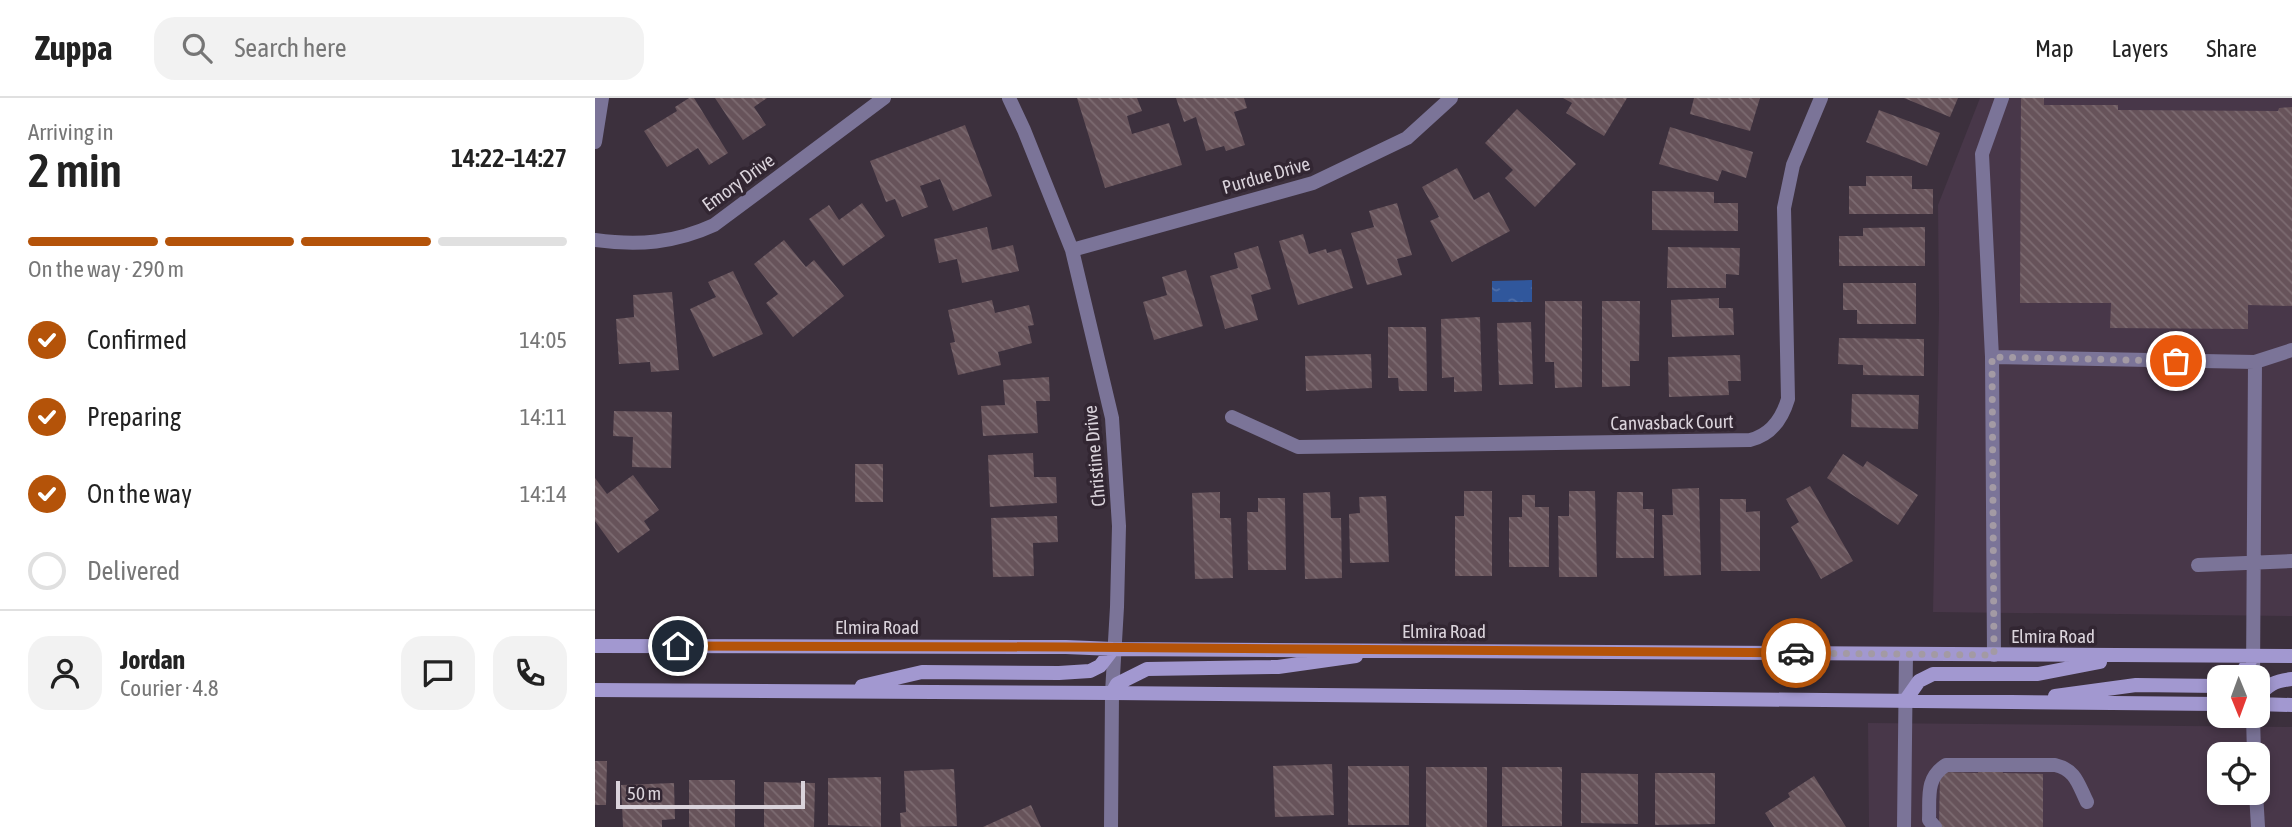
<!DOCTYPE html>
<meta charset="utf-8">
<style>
body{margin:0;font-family:"Asap Condensed",sans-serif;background:#f2f2f2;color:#222;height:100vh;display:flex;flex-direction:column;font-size:26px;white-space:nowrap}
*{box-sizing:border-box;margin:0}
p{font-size:23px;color:#767676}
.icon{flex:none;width:38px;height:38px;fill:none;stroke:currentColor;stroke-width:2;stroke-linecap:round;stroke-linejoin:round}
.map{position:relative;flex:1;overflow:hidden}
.panel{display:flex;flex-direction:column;background:#fff;width:595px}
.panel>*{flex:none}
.needle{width:46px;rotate:179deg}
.tools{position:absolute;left:1612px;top:567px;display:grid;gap:14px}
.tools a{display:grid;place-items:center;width:63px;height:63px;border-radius:14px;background:#fff;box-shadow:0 4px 10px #0003;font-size:35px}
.scale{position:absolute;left:21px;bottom:18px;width:189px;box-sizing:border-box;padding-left:7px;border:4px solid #dad3db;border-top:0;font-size:19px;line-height:24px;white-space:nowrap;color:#dad3db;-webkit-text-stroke:5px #322632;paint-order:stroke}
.pin{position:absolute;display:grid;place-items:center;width:60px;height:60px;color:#fff;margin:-30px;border:4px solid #fff;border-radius:50%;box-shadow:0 2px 7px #0007}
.courier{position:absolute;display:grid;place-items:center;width:70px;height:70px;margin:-35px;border:5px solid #b45309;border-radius:50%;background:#fff;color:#222;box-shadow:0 2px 9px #0007}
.summary em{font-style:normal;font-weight:600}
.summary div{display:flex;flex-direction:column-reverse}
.summary{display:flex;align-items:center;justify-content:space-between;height:119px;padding:0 28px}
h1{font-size:46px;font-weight:600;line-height:52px}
.bar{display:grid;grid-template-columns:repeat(4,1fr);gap:10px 7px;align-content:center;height:84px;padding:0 28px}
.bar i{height:9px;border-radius:5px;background:#e0e0e0}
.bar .selected{background:#b45309}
.bar p{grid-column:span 4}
.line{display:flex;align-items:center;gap:18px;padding:0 28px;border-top:2px solid #e0e0e0}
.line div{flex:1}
.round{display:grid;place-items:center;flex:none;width:74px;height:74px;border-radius:21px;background:#f2f2f2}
ol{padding:0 28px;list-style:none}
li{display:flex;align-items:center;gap:21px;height:77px}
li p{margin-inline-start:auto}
li .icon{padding:7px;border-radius:50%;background:#b45309;color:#fff;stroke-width:4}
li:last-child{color:#767676}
li i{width:38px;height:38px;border:4px solid #e0e0e0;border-radius:50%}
header{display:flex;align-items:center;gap:42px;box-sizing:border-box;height:98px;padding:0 35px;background:#fff;border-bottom:2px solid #e0e0e0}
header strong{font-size:33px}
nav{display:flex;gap:38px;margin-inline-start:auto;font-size:24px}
.search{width:490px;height:63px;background:#f2f2f2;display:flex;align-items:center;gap:18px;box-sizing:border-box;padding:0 24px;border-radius:21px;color:#767676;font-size:26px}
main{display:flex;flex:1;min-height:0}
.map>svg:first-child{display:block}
.built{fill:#483749;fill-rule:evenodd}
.water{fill:url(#water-ripples)}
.building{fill:url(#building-back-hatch)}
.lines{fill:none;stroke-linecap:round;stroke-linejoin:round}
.service{stroke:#7b7498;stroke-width:14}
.minor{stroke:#7b7498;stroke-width:14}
.tertiary{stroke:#7b7498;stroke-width:14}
.secondary{stroke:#a298d0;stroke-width:14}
.done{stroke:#a39aa4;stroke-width:7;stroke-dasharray:0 12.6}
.route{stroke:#b45309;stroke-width:9}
.labels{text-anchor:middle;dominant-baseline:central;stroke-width:7;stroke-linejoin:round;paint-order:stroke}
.street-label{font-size:19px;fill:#dad3db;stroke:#322632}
</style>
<header>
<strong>Zuppa</strong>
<div class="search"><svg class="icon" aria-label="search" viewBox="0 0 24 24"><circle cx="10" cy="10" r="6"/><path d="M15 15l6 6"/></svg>Search here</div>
<nav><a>Map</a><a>Layers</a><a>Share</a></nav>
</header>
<main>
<section class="panel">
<div class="summary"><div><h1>2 min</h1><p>Arriving in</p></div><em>14:22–14:27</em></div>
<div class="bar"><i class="selected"></i><i class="selected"></i><i class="selected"></i><i></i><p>On the way · 290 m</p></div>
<ol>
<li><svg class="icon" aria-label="check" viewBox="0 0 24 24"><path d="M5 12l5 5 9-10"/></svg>Confirmed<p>14:05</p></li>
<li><svg class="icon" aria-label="check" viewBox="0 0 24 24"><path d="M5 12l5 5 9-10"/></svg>Preparing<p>14:11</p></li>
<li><svg class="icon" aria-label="check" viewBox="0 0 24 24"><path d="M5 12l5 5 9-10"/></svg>On the way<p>14:14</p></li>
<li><i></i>Delivered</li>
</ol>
<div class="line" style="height:126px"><a class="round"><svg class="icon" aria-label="person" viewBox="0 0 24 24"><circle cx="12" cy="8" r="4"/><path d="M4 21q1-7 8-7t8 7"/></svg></a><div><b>Jordan</b><p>Courier · 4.8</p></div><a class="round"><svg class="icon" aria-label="chat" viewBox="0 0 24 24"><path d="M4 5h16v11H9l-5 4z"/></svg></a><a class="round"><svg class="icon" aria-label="phone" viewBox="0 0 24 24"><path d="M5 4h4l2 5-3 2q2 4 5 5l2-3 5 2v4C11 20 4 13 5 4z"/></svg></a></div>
</section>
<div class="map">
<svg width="1697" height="729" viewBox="0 0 1697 729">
<defs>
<pattern id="water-ripples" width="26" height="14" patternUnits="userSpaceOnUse" patternTransform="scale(1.75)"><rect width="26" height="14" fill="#30579c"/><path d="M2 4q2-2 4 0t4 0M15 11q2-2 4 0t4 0" fill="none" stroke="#4d6ea9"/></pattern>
<pattern id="building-back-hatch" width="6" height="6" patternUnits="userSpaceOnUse" patternTransform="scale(1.75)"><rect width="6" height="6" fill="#67535a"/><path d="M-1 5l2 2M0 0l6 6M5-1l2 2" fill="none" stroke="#7c6b71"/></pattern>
</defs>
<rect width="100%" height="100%" fill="#3c303d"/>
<path class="built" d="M1385,0H1697V518L1338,514L1344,214L1343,107Z
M1273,625L1697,629V729H1274ZM1624,656H1662V695H1624Z"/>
<path class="water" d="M937,182V204H897V183Z"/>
<path class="building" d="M94,0H99L133,55L114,67L103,50L72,69L49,33L82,13L80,9Z
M120,0H172L159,9L171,27L148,42Z
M482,0H542L547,13L532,18L537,36L574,25L587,67L510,90Z
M581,0H649L652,10L639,14L650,47L631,53L629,48L611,53L601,19L589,24Z
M968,0H1032L1009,38L971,15L977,5Z
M1099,0H1165L1155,33L1095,16Z
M1309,0H1363L1355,19Z
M1426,0H1449V7H1523V12L1683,13L1684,10L1697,9V208L1653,207V231L1515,230L1516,205H1425Z
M922,11L981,66L940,109L910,80L918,72L890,45Z
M1284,12L1345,35L1332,68L1271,44Z
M370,27L397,98L358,113L345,81L325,88L333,109L307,119L300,101L291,104L275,63Z
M1075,29L1158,54L1151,80L1127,72L1123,83L1064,66Z
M862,70L879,102L894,94L915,133L857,164L835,123L844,119L827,89Z
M1271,78H1317V91H1338V116H1254V88H1271Z
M1057,93L1119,94V105H1143V133L1057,132Z
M267,105L290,138L248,168L214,121L234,107L244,122Z
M802,105L817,157L802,161L807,177L772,187L756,135L779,129L774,113Z
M392,129L397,152L418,147L424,173L367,185L362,161L344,165L339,141Z
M1330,129V168H1244V138H1268V130Z
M708,136L714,156L731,151L732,155L746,151L758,190L703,207L684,143Z
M189,142L211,169L219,162L249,198L198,239L171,205L183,196L159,166Z
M663,148L676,191L656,197L663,222L630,231L615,178L643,170L639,155Z
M1073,149L1145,150L1144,177L1131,176V190H1072Z
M591,172L608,228L559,242L548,204L572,197L567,179Z
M138,173L168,236L118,259L95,211L121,199L113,184Z
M1248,185H1321V226H1262V212H1248Z
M77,194L84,272L56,274L55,264L24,266L21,221L39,219L38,197Z
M1124,200V210H1138L1139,237L1077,239L1076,202Z
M397,202L400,215L434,207L439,227L433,228L437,245L403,254L406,267L363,277L355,245L360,244L353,212Z
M950,203H987V289L960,290L959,264H950Z
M1007,203H1045L1044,263H1035V288L1007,289Z
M885,219L887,293L859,294V279L847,280L846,221Z
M936,224L938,286L904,287L902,225Z
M793,229H831L832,293H804L803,280H793Z
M1244,240L1329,241V278L1268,277V267L1243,266Z
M776,256L777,290L711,293L710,258Z
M1145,257L1146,283H1133L1134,297L1074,299L1073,259Z
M454,279L455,303H441L443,335L388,338L386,308L410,307L408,282Z
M1257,296L1324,297L1323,331L1256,329Z
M19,313L77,314L76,370L37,369L38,339L18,338Z
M438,355L439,379H461L462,405L395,409L393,357Z
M1248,356L1268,369L1272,363L1323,397L1303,427L1232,380Z
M260,366H288V404H260Z
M38,377L64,412L49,423L55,432L23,455L0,423V380L12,396Z
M1215,388L1258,463L1226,481L1196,429L1204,424L1191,401Z
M1104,390L1106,477L1069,478L1067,417H1078L1077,391Z
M869,393H897V478H860V418H869Z
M974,393H1000L1002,479H964L963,418H974Z
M625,394V420H636L638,480L600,481L597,395Z
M735,394L736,420H746L747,480L710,481L708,395Z
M1022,394H1048V411H1059V460H1021Z
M927,397H940V409H954V469H914V419H927Z
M791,398L794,464L755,465L754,416L765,415L764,399Z
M663,400H690L691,472H653L652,414H663Z
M1125,401H1151V414L1165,413V473H1126Z
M462,418L463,444L438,445L439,478L398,479L396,420Z
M0,663H12L11,707H0Z
M737,666L739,717L680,719L678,668Z
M753,668H814V727H753Z
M831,669H892V729H831Z
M907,669H967V728H907Z
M359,671L362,728L306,729L305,715L311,714L309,673Z
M1383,671H1407L1408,675L1448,676V729H1344L1345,674L1383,675Z
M986,675L1043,676V726L986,725Z
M1060,675H1120V726L1060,727Z
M1219,678L1251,729H1179L1170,715L1195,699L1193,695Z
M286,679V729L233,727V680Z
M94,682H140V729H94Z
M169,684L220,685L219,729H169Z
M79,685L80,721L67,722V729H28L26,687Z
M436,707L446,729H388Z"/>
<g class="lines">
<path class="service" d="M1397,259L1660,264L1697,252
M1603,467L1697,463
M1399,557L1397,259L1387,56L1407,0
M1658,579L1660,264
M1658,618L1659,656
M1661,695L1663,729
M1309,729L1311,556
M1340,729L1334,722C1335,700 1330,680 1351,667H1460C1481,672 1483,686 1492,704"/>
<path class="minor" d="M414,0L429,32L477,152L517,320L524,428L522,509L517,595
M0,44L7,0
M0,142C43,148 80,145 119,127L289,0
M477,152L718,85L812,40L856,0
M637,319L703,349L1155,342C1176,337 1187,321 1193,301L1189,110L1198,67L1226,0"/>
<path class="tertiary" d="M516,729L517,595"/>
<path class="secondary" d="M0,548L471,549L518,551L1697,558
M1644,579L1658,558
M267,588L327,574L464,575L495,573L505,568L518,551
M0,592L517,595L1624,606
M517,595L522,586L552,571L683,569L761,558
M1460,598L1541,587L1624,588
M1662,600C1673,586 1680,583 1697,581
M1310,603L1324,583L1338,576H1443L1505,564
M1662,606L1697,607"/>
</g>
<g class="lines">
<path class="done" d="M1201,555L1399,557L1397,259L1581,263"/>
<path class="route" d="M83,548L471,549L1201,555"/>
</g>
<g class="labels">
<g class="street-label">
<text transform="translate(671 77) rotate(-16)">Purdue Drive</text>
<text transform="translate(143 84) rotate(-36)">Emory Drive</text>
<text transform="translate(1077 324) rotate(-1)">Canvasback Court</text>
<text transform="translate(499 358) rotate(-95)">Christine Drive</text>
<text x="282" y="529">Elmira Road</text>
<text x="849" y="533">Elmira Road</text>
<text x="1458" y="538">Elmira Road</text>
</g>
</g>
</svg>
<div class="tools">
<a><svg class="needle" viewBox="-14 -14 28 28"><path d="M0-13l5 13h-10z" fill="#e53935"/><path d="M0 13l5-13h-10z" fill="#767676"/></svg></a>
<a><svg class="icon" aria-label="locate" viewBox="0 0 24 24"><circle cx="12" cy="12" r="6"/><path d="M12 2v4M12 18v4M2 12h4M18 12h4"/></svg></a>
</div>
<div class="scale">50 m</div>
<div class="pin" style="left:1581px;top:263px;background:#ea580c"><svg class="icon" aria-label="bag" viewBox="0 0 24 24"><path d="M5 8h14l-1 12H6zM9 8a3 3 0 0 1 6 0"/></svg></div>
<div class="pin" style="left:83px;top:548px;background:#1f2937"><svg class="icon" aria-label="home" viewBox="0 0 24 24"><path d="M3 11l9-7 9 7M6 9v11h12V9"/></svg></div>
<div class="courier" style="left:1201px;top:555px"><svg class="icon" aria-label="car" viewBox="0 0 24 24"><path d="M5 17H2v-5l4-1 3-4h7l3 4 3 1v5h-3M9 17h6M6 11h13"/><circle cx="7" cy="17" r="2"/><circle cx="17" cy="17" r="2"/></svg></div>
</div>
</main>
